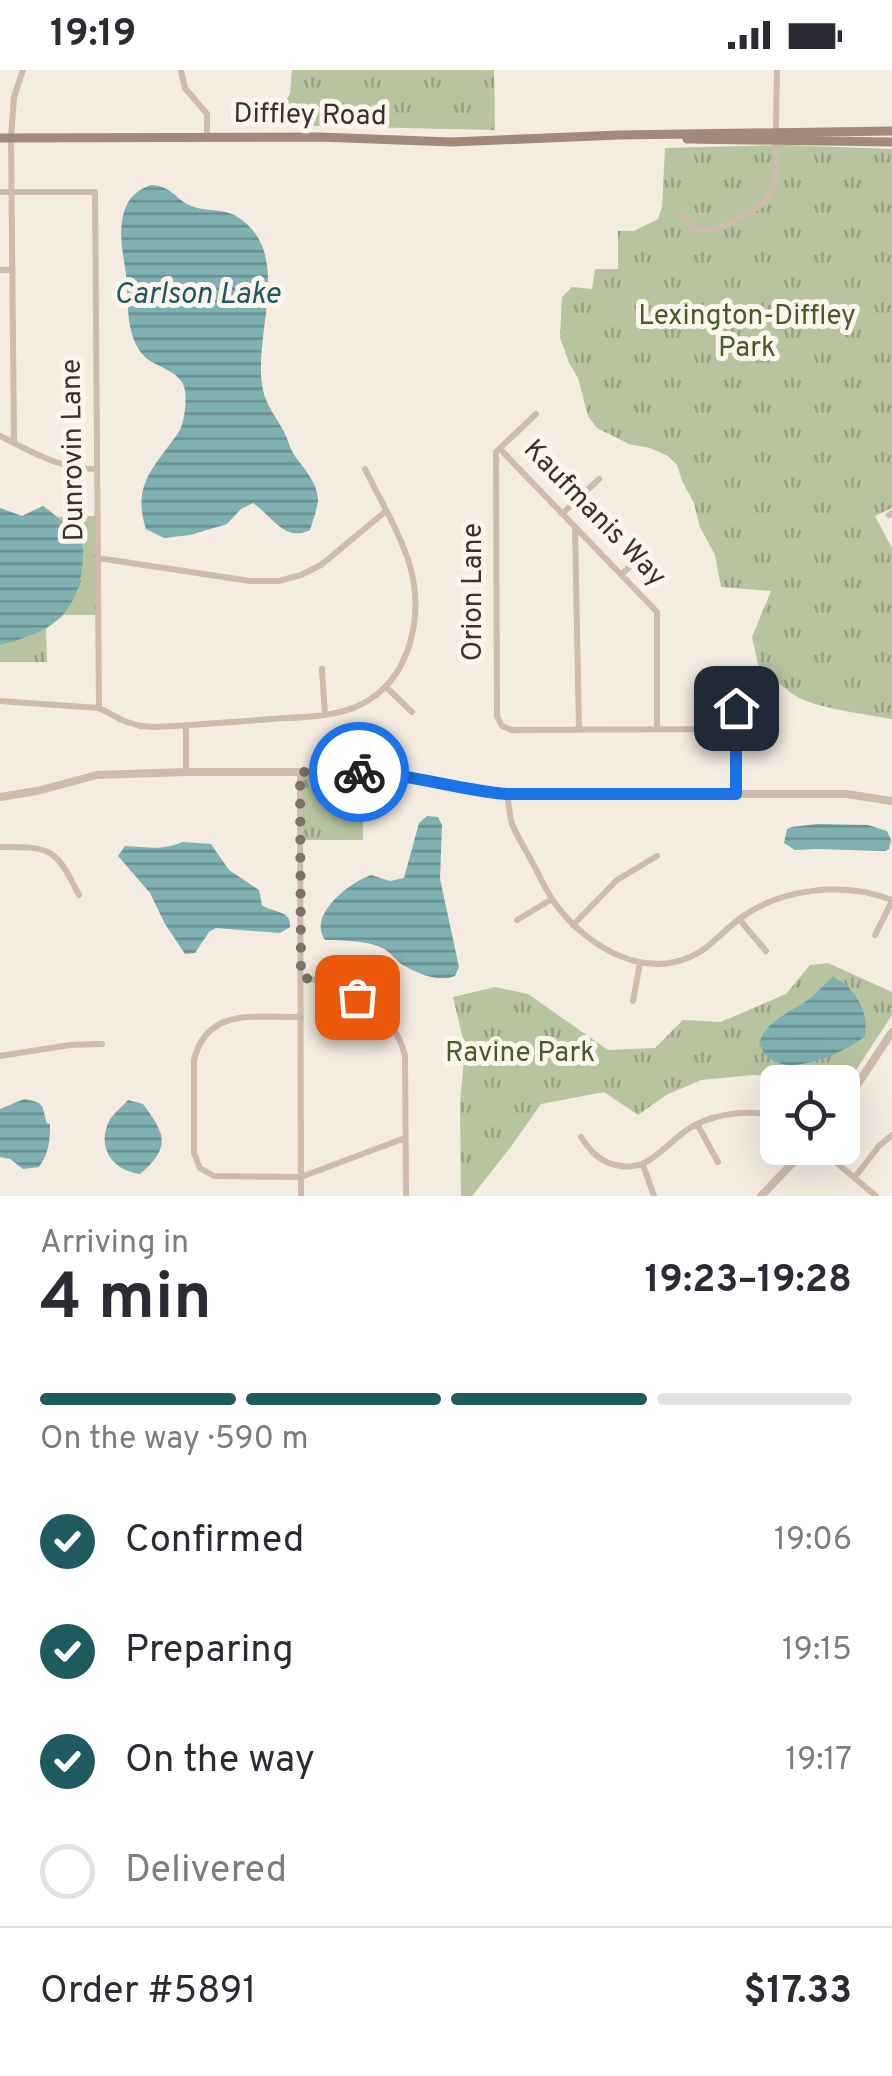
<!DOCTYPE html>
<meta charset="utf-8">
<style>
body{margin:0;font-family:Overpass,sans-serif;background:#f7f7f7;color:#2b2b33;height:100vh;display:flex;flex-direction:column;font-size:38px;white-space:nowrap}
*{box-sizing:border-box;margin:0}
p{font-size:32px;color:#7c7c81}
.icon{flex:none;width:55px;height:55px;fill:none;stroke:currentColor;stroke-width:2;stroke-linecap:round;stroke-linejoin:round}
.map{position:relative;height:1126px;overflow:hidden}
.side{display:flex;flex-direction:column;background:#fff;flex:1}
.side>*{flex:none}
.tools{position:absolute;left:760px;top:995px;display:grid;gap:20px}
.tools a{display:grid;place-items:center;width:100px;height:100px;border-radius:15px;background:#fff;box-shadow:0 10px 40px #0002;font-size:50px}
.pin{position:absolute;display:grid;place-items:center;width:85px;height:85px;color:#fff;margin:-42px;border-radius:20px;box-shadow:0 5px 15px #0006}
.courier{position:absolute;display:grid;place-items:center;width:100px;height:100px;margin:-50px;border:8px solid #1a73e8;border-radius:50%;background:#fff;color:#222;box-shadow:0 2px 12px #0007}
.summary em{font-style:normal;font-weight:700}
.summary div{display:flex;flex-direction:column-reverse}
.summary{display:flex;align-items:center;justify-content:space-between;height:170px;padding:0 40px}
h1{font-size:65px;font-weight:700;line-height:75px}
.bar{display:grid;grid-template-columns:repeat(4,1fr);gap:15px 10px;align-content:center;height:120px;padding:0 40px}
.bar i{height:12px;border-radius:8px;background:#e1e1e2}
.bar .selected{background:#1f5a5e}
.bar p{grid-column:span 4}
.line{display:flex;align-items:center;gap:25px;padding:0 40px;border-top:2px solid #e1e1e2}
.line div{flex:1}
ol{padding:0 40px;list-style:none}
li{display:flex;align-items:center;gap:30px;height:110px}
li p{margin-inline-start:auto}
li .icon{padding:10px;border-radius:50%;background:#1f5a5e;color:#fff;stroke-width:4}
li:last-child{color:#7c7c81}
li i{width:55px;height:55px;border:5px solid #e1e1e2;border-radius:50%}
.status{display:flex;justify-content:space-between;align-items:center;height:70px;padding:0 50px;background:#fff;direction:ltr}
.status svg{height:28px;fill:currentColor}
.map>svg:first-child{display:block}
.park{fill:url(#park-tufts)}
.water{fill:url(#water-rules)}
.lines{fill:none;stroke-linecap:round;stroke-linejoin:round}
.minor{stroke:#cdbbac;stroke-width:6}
.tertiary{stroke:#cdbbac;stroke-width:8}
.secondary{stroke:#a18a7d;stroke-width:9}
.done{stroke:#7c716b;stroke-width:10;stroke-dasharray:0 18}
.route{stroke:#1a73e8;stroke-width:12}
.labels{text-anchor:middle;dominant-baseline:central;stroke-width:10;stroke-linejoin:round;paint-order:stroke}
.street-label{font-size:28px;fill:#3b302b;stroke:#fbf5ee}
.park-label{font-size:28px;fill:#4a5a2e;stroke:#fbf5ee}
.water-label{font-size:30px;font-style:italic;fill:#1f5a5e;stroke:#fbf5ee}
</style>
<div class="status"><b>19:19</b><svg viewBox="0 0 49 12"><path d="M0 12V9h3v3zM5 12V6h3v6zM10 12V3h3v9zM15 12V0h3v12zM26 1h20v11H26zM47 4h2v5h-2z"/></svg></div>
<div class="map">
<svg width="892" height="1126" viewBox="0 0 892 1126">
<defs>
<pattern id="park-tufts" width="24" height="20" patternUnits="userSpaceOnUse" patternTransform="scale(2.5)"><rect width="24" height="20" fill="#b8c4a0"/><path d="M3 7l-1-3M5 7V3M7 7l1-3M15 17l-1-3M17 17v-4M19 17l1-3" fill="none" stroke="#97a083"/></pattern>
<pattern id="water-rules" width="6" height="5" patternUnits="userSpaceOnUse" patternTransform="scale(2.5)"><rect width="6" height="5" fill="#7fb0b2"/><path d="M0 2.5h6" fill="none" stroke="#699091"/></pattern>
</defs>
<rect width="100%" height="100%" fill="#f4ebe1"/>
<path class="park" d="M292,0H494L495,60L267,55L290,24Z
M785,75L892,79V438L875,446L892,478V649C868,645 819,638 799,628C784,620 775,607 760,601L752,567L771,521L721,517L715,485L700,457L694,433L682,411L677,395L668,386L650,378L629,374L597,358L588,346L578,308L569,293L560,267L562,227L572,217L592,219L595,199H618V161H634L658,149L662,137L665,78Z
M43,436L58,447L97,446L98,545H64L46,559L47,592H0V438L22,446Z
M300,702H362L363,770H300Z
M828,893L892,922V945L843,1020L842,1012H801L786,1008L753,1005L701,1010L666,1025L638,1045L604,1022L541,1034L510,1078L472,1126H461L460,1033L465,978L453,927L495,917L528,924L608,980L655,978L683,950L721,952L786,924L810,895Z"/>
<path class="water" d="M151,115C172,116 175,129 191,136C205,142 223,138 236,146C296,182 251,267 263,320C266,335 277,348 284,362C288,369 289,376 293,383C302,397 318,412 318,430C317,440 313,451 310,460C285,473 271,445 253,433L241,439L227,454L190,465L164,468L146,459C131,413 156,396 180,360C185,349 188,325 183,314C176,300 156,297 145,287C124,266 129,230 126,204C123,184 118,162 124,142C128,128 137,120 151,115Z
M43,436L80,466C85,477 83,493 81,506C72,552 41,564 0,575V438L22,446Z
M427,746L438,747L442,755L440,809L459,897L455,906C438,913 417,903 401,894C395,889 389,881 382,878C370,871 340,870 325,870C307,845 349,813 371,805L390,811L404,808L419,753Z
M817,754L868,755L887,761L891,770L889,779L885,781L816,779L795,780L784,773L787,759L792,757Z
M183,772L211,774L229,800L259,820L262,835C274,844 291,839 290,857L280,863L216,858L209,862L195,883L185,884L165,854L150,823L118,786L125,776C149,777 160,781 183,772Z
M833,907C855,917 869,941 865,966C850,980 802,1000 782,994C770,991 763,984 759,973C767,950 789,943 808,930C817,923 824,914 833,907Z
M24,1029C47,1033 41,1036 47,1053L50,1054C50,1071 49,1083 39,1097L23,1099L10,1089L0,1087V1039Z
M128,1030L143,1034C165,1064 172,1076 140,1104C116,1101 98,1082 107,1056C110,1046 121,1038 128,1030Z"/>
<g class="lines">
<path class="minor" d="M181,0L185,18L207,44V67
M0,122H95L99,638
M681,144L694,159H715L734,151L761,135L770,125L775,111L777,0
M0,200H12
M536,344L496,382L497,646L502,656L512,660L736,659
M0,366C33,382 59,399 96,399
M14,372L11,68L14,27L23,0
M500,379L657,542V659
M562,444L599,409
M889,445L892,443
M575,459L579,659
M98,488L250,511H279L301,505L321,495L386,441
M621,505L647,480
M322,599L325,645
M386,617L412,642
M0,631L99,638L124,651L140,656L156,657C194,655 232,652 271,649C300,647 333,648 360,635C411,610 424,546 410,496C400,462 380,430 365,399
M186,702V655
M300,702L301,1126
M507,724C509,733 509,745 512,754C517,766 524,777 530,788C537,801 544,816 552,829C580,871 638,910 690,887C709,879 722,862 738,850C779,818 844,811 892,830
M736,724V616
M0,777C53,777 55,778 79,825
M739,849L766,881
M517,850L552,829
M573,855L617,810L657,786
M875,865L892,831
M301,908C346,911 395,941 405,986L406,1126
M633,931L640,893
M301,947C257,948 207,936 194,990V1083L200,1098L214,1106L301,1107L405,1068
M0,986L70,975L102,974
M697,1054L718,1092
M581,1067C590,1081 600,1092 616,1095C652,1104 666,1070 695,1055C718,1043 752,1039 778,1047
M819,1078L876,1126
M643,1095L654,1126
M855,1107L879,1076L892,1065"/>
<path class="tertiary" d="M0,727L37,721L97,705L186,702H364L425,709L473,721L507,724H846L892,731
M842,1038L892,962
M761,1126L807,1078"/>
<path class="secondary" d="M0,68L320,67L451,72L619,65L892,61
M687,69L892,72"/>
</g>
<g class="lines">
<path class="done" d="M357,927C338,916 324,909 301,908L300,702H359"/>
<path class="route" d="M359,702C409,703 457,720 507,724H736V638"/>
</g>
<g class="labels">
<g class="street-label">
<text transform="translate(310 46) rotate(1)">Diffley Road</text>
<text transform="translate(74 380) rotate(-91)">Dunrovin Lane</text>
<text transform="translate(594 444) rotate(46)">Kaufmanis Way</text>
<text transform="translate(474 522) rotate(-90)">Orion Lane</text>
</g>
<g class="park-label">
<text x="747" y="247">Lexington-Diffley<tspan x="747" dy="32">Park</tspan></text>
<text x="520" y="984">Ravine Park</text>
</g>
<g class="water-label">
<text x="197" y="225">Carlson Lake</text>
</g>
</g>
</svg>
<div class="tools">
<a><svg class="icon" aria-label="locate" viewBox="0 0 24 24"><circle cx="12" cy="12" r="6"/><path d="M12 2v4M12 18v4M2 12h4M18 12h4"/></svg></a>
</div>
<div class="pin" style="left:357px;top:927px;background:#ea580c"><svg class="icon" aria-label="bag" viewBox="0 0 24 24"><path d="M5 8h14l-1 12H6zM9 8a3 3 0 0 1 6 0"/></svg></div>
<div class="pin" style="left:736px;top:638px;background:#1f2937"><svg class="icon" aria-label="home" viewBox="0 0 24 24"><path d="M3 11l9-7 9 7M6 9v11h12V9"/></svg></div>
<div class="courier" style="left:359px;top:702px"><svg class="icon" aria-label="bike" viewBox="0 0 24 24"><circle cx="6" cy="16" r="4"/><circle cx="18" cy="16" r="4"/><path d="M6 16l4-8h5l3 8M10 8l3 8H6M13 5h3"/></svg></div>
</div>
<section class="side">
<div class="summary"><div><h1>4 min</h1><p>Arriving in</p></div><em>19:23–19:28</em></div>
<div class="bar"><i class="selected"></i><i class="selected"></i><i class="selected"></i><i></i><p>On the way · 590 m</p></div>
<ol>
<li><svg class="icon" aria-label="check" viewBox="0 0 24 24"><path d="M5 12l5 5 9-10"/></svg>Confirmed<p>19:06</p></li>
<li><svg class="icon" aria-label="check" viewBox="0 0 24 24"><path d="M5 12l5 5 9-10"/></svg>Preparing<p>19:15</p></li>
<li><svg class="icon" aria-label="check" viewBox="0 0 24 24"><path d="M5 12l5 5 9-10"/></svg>On the way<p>19:17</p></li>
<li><i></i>Delivered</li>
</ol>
<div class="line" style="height:130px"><div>Order #5891</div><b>$17.33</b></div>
</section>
